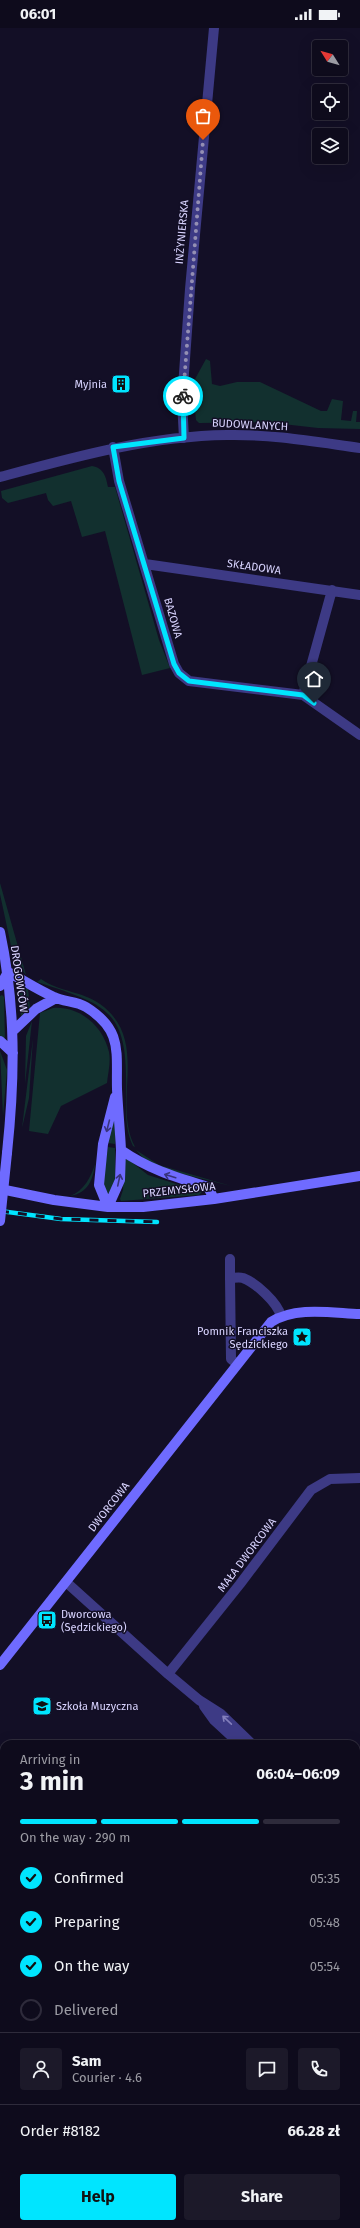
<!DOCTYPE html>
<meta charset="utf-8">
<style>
body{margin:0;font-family:"Fira Sans",sans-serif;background:#1c1929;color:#f1f3f6;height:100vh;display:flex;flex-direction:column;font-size:15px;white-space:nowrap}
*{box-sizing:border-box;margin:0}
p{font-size:13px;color:#9b9ba3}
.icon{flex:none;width:22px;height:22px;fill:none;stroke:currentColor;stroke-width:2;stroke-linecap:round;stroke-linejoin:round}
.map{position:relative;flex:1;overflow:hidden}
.side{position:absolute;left:0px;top:1712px;width:360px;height:488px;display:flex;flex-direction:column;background:#0e0b1c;border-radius:12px 12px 0 0;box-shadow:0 4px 16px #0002,0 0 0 1px #2e2b3b}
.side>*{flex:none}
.needle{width:26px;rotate:307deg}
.fabs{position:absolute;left:312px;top:12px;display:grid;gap:8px}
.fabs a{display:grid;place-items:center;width:36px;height:36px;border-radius:4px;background:#0e0b1c;box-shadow:0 4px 16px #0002,0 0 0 1px #2e2b3b;font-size:20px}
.pin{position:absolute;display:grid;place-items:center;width:34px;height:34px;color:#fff;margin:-41px -17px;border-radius:50% 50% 50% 0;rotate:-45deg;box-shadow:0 0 4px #0007}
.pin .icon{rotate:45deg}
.courier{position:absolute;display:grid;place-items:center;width:40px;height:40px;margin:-20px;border:3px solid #00e5ff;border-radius:50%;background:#fff;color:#222;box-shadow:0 1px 5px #0007}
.summary em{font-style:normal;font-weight:700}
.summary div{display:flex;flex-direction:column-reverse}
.summary{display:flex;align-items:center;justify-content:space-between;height:68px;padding:0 20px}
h1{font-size:26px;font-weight:700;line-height:30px}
.bar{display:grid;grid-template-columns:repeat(4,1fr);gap:6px 4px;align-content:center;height:48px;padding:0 20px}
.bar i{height:5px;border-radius:3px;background:#2e2b3b}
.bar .active{background:#00e5ff}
.bar p{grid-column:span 4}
.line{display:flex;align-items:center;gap:10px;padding:0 20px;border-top:1px solid #2e2b3b}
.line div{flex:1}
.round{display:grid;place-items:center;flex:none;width:42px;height:42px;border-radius:4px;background:#1c1929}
ol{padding:0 20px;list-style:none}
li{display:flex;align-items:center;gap:12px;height:44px}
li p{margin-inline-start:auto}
li .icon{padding:4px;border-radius:50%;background:#00e5ff;color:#111;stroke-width:4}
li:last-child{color:#9b9ba3}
li i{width:22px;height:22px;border:2px solid #2e2b3b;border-radius:50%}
.button{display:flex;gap:8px;margin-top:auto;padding:8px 20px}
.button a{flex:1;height:46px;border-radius:4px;background:#00e5ff;color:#111;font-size:16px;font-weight:700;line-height:46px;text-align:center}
.button a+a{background:#1c1929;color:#f1f3f6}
.status{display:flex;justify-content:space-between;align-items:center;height:28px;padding:0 20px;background:#0e0b1c;direction:ltr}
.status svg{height:11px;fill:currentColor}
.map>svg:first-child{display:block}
.green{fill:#12302f}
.water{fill:#0c2248}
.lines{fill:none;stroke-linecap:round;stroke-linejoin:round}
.stream{stroke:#0c2248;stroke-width:3.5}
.street{stroke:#3d3a85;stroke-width:10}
.secondary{stroke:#6f6bff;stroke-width:10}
.rail-casing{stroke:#00e5ff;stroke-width:4.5}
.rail{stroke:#130f26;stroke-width:3;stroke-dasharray:9;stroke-linecap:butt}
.secondary-bridge{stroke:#6f6bff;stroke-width:10}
.oneway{stroke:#38347d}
.oneway2{stroke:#837fbc}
.done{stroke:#948fb3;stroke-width:4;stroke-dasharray:0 7.2}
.route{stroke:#00e5ff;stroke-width:5}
.labels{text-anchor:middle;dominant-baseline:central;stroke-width:3;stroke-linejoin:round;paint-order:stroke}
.street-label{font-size:11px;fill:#d9d4ff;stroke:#130f26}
.poi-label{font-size:11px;fill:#d9d4ff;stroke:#130f26;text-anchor:end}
</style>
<div class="status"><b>06:01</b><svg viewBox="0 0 49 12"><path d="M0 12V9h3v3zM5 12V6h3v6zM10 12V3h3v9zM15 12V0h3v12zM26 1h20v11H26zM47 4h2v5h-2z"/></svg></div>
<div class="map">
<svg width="360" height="2200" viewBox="0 0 360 2200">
<rect width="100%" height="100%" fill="#130f26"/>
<path class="green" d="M206,331L210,333L212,356L220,358L237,354H260L321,383H327L332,371L343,373L341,392L351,393L353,383H357L356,394H360V401L318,400L265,394L199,395L196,392L195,383L188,381L189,362Z
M92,438C104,440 106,449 108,459H115L159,612L170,640L142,647L105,503L82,509L71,473L53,478L48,472L46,465L8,475L2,470L1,463Z
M0,855L26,947L14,932L0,866Z
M41,951C59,964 82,963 100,976C151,1013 111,1073 135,1119L133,1118C125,1101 126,1086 126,1067C128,984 112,978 37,954Z
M18,956L28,961L30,980L21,988Z
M2,967L4,969L5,1012L0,1008V968Z
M53,980C80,978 103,998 109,1024C111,1034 108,1045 107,1055L61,1078L48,1106L29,1103L40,985Z
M32,993L25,1056L26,1008Z
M33,1010L29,1070L22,1100Z
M0,1023L7,1042L3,1088Z
M117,1067L115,1116L108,1115Z
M108,1119L115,1120V1158L110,1170L102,1159Z
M136,1122L159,1137L231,1158L163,1141L144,1131Z
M124,1128L148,1147L202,1164L199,1167L121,1173L120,1171L123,1162Z
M95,1136C93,1152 88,1165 70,1168C84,1163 91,1149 95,1136Z"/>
<path class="water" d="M358,1983H360V2008L356,2013V1986Z"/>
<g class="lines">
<path class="stream" d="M0,1990H4
M356,2049L360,2051"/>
<path class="street" d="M184,410L182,373L190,261L214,0
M113,419L119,453L174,636L179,645L189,653L303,667L360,707
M0,449C74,429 149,408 227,407C271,406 316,414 360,420
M145,536L360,567
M303,667L332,562
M230,1250V1231
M237,1336L231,1331L230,1250C234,1250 239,1249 243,1250C256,1255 277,1274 281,1288
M66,1554L168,1646L199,1672L221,1686L252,1716
M168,1646L240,1556L311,1462L330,1451L360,1450
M204,1678L214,1692L240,1716
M356,1810L360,1813
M356,1823L360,1826"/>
<path class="secondary" d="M0,904C16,979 15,1049 7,1125
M8,944C23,952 38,962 54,969C64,974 76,973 86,979C123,1002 116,1024 117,1061C118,1082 120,1102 121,1122C150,1142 175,1149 208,1159L214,1171
M0,958L8,944
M13,1003L36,981L56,970
M0,1013L13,1025
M0,1161L54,1172L108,1179H143L214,1171L360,1148
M108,1179L99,1157L103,1116L115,1069
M108,1179L120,1152L121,1122
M0,1637L271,1294C296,1278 332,1285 360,1286"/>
<defs>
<path id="rail" d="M0,1183L61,1191L157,1194"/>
</defs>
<use href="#rail" class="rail-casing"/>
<use href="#rail" class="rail"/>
<path class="secondary-bridge" d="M0,1193L7,1125"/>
</g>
<defs><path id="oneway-shaft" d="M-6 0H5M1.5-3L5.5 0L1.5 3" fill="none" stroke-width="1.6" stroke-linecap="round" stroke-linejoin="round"/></defs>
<g class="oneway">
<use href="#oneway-shaft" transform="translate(108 1098) rotate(104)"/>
<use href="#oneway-shaft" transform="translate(170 1148) rotate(-163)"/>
<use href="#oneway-shaft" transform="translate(119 1152) rotate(-78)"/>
</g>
<use class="oneway2" href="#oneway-shaft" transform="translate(227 1692) rotate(-137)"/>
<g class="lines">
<path class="done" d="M183,368L203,112"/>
<path class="route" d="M183,368L184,410L113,419L119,453L174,636L179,645L189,653L303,667L314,675"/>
</g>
<defs>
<symbol id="building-square" viewBox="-11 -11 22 22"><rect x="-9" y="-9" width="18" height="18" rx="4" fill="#00e5ff" stroke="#130f26"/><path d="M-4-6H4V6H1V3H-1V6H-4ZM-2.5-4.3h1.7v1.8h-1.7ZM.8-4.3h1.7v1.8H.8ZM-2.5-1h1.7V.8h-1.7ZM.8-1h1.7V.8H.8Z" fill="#111"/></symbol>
<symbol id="sight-square" viewBox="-11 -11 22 22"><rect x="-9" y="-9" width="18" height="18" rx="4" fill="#00e5ff" stroke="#130f26"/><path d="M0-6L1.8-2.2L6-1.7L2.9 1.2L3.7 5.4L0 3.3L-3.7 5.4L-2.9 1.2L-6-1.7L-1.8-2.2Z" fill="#111"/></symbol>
<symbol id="bus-square" viewBox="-11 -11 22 22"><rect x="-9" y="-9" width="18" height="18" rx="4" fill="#00e5ff" stroke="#130f26"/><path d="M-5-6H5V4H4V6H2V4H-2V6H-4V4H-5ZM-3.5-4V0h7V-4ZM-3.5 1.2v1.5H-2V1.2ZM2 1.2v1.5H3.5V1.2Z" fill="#111"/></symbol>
<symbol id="school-square" viewBox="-11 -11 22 22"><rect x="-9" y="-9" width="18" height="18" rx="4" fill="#00e5ff" stroke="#130f26"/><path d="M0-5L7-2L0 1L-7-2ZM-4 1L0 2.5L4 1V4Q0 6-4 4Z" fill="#111"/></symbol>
</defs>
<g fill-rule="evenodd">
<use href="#building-square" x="110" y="345" width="22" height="22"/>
<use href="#sight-square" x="291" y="1298" width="22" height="22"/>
<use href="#bus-square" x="36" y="1581" width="22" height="22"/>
<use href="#school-square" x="31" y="1667" width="22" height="22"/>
</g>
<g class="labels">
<g class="street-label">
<text transform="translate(182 204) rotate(-85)">INŻYNIERSKA</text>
<text transform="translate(250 397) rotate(3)">BUDOWLANYCH</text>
<text transform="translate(254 539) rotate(8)">SKŁADOWA</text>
<text transform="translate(173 590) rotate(74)">BAZOWA</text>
<text transform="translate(19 951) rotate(82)">DROGOWCÓW</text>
<text transform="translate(179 1162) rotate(-6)">PRZEMYSŁOWA</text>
<text transform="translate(109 1479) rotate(-52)">DWORCOWA</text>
<text transform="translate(247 1527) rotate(-53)">MAŁA DWORCOWA</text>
</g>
<g class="poi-label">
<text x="107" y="356">Myjnia</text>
<text x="288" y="1303">Pomnik Franciszka<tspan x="288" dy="13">Sędzickiego</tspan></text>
<text x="61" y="1586" text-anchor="start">Dworcowa<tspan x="61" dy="13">(Sędzickiego)</tspan></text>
<text x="56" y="1678" text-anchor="start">Szkoła Muzyczna</text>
</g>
</g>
</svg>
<div class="fabs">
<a><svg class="needle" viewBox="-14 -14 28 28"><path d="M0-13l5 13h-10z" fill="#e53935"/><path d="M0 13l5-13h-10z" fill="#9b9ba3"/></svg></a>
<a><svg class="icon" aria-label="locate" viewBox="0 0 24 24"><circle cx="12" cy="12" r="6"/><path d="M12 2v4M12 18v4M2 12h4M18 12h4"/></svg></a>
<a><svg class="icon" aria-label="layers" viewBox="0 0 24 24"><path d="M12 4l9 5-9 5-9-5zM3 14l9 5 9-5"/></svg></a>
</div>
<div class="pin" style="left:203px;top:112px;background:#ea580c"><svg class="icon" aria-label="bag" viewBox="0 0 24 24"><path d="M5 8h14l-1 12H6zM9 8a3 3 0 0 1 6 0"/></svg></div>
<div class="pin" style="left:314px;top:675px;background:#1f2937"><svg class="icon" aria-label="home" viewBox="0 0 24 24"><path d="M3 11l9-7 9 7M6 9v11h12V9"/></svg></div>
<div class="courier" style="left:183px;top:368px"><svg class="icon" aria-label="bike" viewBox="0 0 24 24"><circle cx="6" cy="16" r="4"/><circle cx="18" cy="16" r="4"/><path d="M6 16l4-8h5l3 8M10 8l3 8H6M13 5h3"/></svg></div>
<section class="side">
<div class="summary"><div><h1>3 min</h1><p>Arriving in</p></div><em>06:04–06:09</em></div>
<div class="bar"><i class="active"></i><i class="active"></i><i class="active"></i><i></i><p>On the way · 290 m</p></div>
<ol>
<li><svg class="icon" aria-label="check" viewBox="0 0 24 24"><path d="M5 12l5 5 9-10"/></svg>Confirmed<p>05:35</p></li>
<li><svg class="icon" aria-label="check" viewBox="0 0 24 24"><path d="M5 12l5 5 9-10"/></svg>Preparing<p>05:48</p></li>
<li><svg class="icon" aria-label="check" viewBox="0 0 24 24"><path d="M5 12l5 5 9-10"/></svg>On the way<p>05:54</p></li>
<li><i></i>Delivered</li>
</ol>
<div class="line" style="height:72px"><a class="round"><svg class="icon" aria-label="person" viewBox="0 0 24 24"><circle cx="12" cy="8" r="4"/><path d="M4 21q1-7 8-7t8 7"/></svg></a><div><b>Sam</b><p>Courier · 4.6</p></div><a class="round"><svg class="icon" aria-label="chat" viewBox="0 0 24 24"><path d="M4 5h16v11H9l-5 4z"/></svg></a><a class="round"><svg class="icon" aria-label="phone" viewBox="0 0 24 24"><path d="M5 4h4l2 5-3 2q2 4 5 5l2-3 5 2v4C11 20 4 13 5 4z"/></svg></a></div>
<div class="line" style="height:52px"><div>Order #8182</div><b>66.28 zł</b></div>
<div class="button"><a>Help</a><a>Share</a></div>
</section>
</div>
